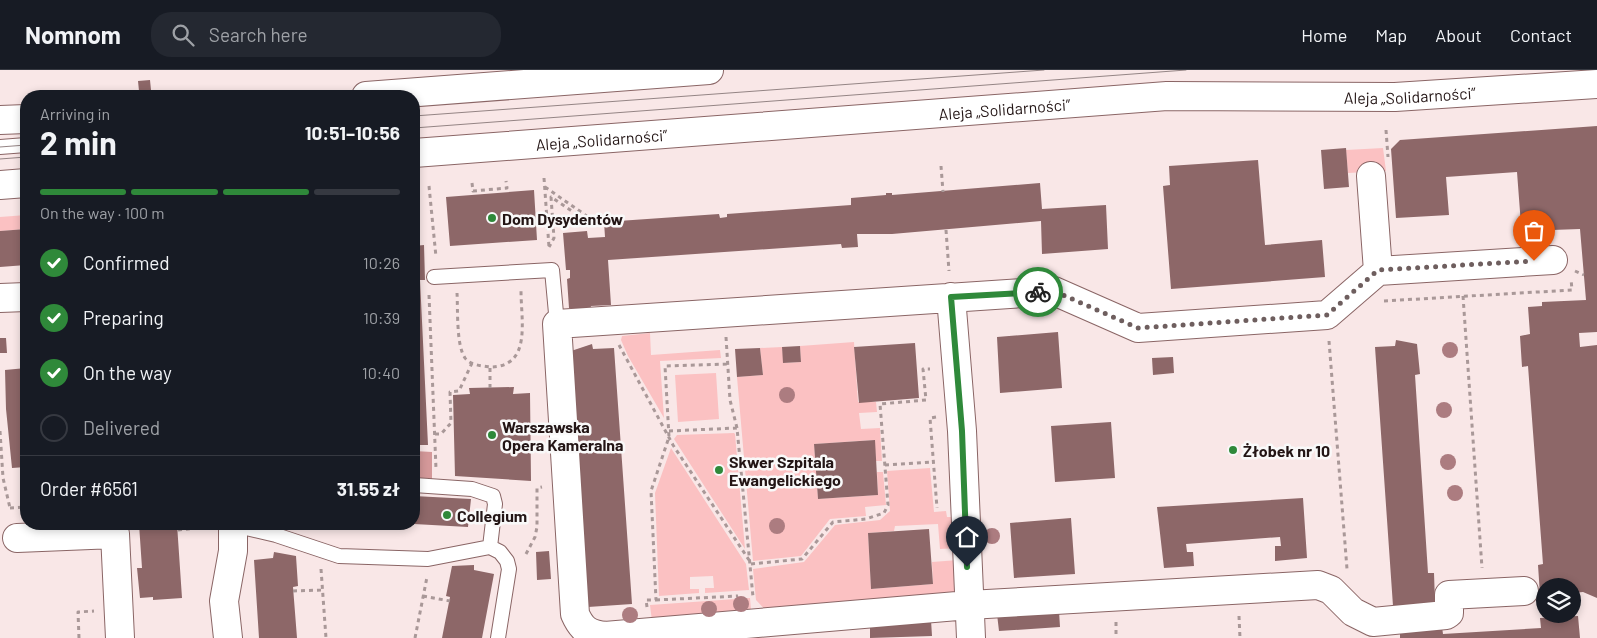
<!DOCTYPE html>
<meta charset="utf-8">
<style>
body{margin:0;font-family:Barlow,sans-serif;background:#242831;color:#f1f3f6;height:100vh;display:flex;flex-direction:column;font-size:19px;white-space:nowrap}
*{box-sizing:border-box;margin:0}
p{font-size:16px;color:#9ea1a6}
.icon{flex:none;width:28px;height:28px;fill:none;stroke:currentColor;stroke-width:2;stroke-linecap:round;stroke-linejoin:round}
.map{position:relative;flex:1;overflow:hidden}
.panel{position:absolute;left:20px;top:20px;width:400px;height:440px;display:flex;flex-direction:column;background:#171b24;border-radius:20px;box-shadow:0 2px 8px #0003}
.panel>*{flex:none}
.controls{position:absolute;left:1536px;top:508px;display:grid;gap:10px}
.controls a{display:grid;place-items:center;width:45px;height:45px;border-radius:50%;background:#171b24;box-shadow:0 2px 8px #0003;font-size:25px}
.pin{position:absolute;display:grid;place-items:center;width:42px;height:42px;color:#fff;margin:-51px -21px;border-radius:50% 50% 50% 0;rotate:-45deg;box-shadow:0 0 5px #0007}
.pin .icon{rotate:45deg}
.courier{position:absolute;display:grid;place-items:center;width:50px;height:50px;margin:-25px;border:4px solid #2f893a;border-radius:50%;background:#fff;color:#222;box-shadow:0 1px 6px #0007}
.headline em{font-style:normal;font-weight:700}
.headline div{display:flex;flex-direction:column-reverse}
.headline{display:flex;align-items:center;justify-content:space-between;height:85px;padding:0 20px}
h1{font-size:32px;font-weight:700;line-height:38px}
.bar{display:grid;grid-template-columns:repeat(4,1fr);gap:8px 5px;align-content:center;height:60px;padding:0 20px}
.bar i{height:6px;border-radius:4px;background:#363941}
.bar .current{background:#2f893a}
.bar p{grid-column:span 4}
.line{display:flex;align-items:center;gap:12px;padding:0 20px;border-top:1px solid #363941}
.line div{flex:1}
ol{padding:0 20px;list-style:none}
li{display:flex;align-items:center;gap:15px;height:55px}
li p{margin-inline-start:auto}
li .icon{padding:5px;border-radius:50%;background:#2f893a;color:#fff;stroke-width:4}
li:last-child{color:#9ea1a6}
li i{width:28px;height:28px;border:2px solid #363941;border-radius:50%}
header{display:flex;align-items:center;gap:30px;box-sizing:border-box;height:70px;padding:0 25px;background:#171b24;border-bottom:1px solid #363941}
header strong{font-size:24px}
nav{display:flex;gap:28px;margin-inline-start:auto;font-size:18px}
.search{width:350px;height:45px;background:#242831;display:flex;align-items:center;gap:12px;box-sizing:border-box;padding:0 18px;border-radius:20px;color:#9ea1a6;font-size:19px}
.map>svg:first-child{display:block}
.green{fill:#fbc1c2}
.forest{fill:#d49899}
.building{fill:#8d6768}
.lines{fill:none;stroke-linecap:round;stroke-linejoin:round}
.service-casing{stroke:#8a6565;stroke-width:16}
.minor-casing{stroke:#8a6565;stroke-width:30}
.secondary-casing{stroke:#8a6565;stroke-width:30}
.path{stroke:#a99898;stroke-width:3;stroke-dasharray:4 4;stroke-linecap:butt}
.service{stroke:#fff;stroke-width:14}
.minor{stroke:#fff;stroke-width:28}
.secondary{stroke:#fff;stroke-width:28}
.tram{stroke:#948484;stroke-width:1}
.tree{fill:#ac7c80}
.done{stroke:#6e5e5e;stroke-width:5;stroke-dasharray:0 9}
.route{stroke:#2f893a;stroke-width:6}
.poi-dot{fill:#2f893a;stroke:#f9f9f9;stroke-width:2}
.labels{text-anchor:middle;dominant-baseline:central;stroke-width:5;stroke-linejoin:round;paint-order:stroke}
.street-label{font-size:16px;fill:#231515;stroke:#f9f9f9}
.poi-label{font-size:16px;font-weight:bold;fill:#231515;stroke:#f9f9f9;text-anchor:start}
</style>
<header>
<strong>Nomnom</strong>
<div class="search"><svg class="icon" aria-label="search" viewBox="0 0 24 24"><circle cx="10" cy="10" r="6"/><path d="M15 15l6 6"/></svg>Search here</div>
<nav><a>Home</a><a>Map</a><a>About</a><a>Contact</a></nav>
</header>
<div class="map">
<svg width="1597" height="568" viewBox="0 0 1597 568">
<rect width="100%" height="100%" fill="#f9e7e7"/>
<path class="green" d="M1383,78L1386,101L1348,103L1346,80Z
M26,145V159L0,161V147Z
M650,263L651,285L720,280L721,288L660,291L664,348L628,286L621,270L622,266Z
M854,272L858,332H876L877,342L859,343L861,359L880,358L882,391H876L874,370L814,374L818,429L878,425L877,402H883L886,435L865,437L866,446L830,449L801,486L753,491L737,307L763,305L760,278L782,277L784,293L801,292L800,276Z
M716,303L719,349L678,352L675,305Z
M734,363L735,364L745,479L674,369L677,365Z
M671,378L746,494L749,520L705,523V518H714L713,506L690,507V519H699V523L659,526L655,423Z
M930,398L934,442L946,441L947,447H956L958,478L940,479L938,454L895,456L894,461L868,463L871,519L933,514L932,492L958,490L961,522L771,546L756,530L753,499L804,492L835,455L880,450L890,441L887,401Z
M750,528L751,540L659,547V550L652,551L650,535Z"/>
<path class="forest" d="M414,381L432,382V409L414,408Z"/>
<path class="building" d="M150,10L151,20L139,21L138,11Z
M1597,56V262L1579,263L1580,277L1597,275V528L1583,522L1572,523V516H1545V526L1540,525L1538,495L1543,494L1528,296L1522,297L1520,266L1530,264L1528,237L1542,236V232L1586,230L1580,159L1524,161L1521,155L1517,102L1446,107L1449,145L1396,148L1391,79L1400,70Z
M1346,78L1349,117L1324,119L1321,80Z
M1258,90L1265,175L1322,170L1325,207L1171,219L1163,116L1170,115L1169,96Z
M1040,113L1042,139L1106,135L1108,179L1042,184L1041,151L892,164H857L858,177L842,178L841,174L608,190L611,235L591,236L590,242L569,238L567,209L570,208V200H566L563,163L587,161L588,168L605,167L604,152L719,144L720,148L727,147V144L851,135V128L886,125V123H892V125Z
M534,120L537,170L450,176L446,127Z
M26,159V195L0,197V161Z
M424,175L425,210H420L428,375H414V176Z
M1058,262L1062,318L1000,323L997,267Z
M0,268H6L7,283H0Z
M1396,270L1417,274L1420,304L1415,305L1428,503H1434L1435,532L1393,536L1375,277L1395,276Z
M915,273L919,328L859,333L854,277Z
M592,274L593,279L614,278L632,534L588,537L571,281Z
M800,276L801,292L783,293L782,277Z
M760,278L763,305L737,307L735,279Z
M1173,287L1174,303L1153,305L1152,288Z
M26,298V397L12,398L6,339L5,300Z
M514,317L513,324L530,323L531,411L455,406L453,325L470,324L469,318Z
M1111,352L1115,408L1055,412L1051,356Z
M875,370L878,425L818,429L814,374Z
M414,426L471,429L468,457L414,454Z
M1303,428L1307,488L1275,491V476H1281L1280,467L1186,474L1187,482H1193L1194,496L1164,498L1157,437Z
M1071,448L1075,504L1014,508L1010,453Z
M139,454H177L182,528L153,530V527L140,528L137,498H142Z
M929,459L933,514L871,519L868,463Z
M549,481L551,509L537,510L536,482Z
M274,482L296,486L298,516L293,517L297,568H259L254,490L273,488Z
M474,495V500L494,504L482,568H442L450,527L446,526L452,496Z
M1059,541L1060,557L999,561L997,544Z
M1578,546L1580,568H1400V560L1442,557L1443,564L1541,558L1540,548Z
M931,550L932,566L870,568V555Z"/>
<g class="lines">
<defs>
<path id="service" d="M0,77L26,75
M434,207L552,200L557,254
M414,415L472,419L493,426L495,434L490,477
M233,455L276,465L339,486L428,489L490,477L500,482L507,491L509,499L498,568"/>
<path id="minor" d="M1371,106L1378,201
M951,227L962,361L971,568
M0,228L26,227
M17,468L115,464L120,568
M1524,521L1449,525V543L1446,545L1373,552L1353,542L1331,520L1318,515L969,535L605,566C589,564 582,560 575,544L557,254L1054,221L1138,258L1327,245L1378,201L1553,190
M228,568L224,531L233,481V454"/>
<g id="secondary">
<path d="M366,26L709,0"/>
<path d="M0,50L26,49"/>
<path id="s1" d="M414,83L1167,26L1395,27L1597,14"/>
<path d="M0,115L26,113"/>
</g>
</defs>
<use href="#service" class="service-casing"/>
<use href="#minor" class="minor-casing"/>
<use href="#secondary" class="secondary-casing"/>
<path class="path" d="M1386,60L1388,87
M941,96L943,122
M544,108L549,177
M472,113L473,121L507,118L506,111
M429,116L436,187
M545,117L594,151L591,154L551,127L554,168L549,177
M946,160L949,201
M1575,201L1584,205
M457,223C458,239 456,275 465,288C470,295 482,296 490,297C532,297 521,251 521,221
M429,225L436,399
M1463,226L1482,498
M1384,231L1572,220L1571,209
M726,267L730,330L737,358L753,527
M1329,271L1347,499
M619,275L673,375L749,490
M490,318V297
M936,347L930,348L937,438
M0,361L3,408L10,438
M669,361L737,358
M435,364H441L451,353L450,322L459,321L472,293
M885,395L933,392
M10,438L26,437
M178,460L207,457
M526,484L535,467L537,457V418L542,417
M751,494L802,489L833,452L866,449L884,443L888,435L880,334L926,330L923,299H930
M321,499L326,568
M293,521L322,520
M423,526L450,531
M656,530L738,526
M647,537L646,530H656L651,421L669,367L665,296L728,294
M1239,546L1240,568
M1116,552V568
M79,568L78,542L94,541
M415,568L427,507"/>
<use href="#service" class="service"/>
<use href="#minor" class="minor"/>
<use href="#secondary" class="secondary"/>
<path class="tram" d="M414,46L1044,0
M414,58L1186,0
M0,77L26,75
M0,89L26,87"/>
</g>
<g class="tree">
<circle cx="1450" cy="280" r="8"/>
<circle cx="787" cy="325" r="8"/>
<circle cx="1444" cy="340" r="8"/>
<circle cx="1448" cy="392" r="8"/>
<circle cx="1455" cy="423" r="8"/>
<circle cx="777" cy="456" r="8"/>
<circle cx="992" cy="466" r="8"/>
<circle cx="741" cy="534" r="8"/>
<circle cx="709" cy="539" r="8"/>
<circle cx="630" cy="545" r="8"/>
</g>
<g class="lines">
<path class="done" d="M1038,222L1054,221L1138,258L1327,245L1378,200L1534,191"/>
<path class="route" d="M967,497L962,361L951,227L1038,222"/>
</g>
<g class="poi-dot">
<circle cx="492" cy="148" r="5"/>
<circle cx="492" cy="365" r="5"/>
<circle cx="1233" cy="380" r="5"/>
<circle cx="719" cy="400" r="5"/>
<circle cx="447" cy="445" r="5"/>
</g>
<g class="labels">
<g class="street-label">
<text stroke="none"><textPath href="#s1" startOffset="998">Aleja „Solidarności”</textPath></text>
<text stroke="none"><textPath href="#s1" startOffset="592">Aleja „Solidarności”</textPath></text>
<text stroke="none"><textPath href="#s1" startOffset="188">Aleja „Solidarności”</textPath></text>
</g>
<g class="poi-label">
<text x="502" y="148">Dom Dysydentów</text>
<text x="502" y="356">Warszawska<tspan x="502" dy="18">Opera Kameralna</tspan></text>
<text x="1243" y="380">Żłobek nr 10</text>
<text x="729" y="391">Skwer Szpitala<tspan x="729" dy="18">Ewangelickiego</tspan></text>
<text x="457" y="445">Collegium</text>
</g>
</g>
</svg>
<div class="controls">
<a><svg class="icon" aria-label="layers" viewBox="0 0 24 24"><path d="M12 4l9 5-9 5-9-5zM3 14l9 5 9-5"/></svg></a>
</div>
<div class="pin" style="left:1534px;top:191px;background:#ea580c"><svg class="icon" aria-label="bag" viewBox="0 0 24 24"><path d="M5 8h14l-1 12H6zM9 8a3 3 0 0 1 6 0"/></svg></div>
<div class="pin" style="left:967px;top:497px;background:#1f2937"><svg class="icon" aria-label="home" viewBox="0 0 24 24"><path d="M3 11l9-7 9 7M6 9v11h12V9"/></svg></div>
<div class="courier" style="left:1038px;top:222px"><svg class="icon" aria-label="bike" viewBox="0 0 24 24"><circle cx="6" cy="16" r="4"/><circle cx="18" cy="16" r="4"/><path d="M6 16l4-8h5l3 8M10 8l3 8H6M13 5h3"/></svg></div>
<section class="panel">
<div class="headline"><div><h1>2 min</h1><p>Arriving in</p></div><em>10:51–10:56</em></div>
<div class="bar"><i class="current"></i><i class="current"></i><i class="current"></i><i></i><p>On the way · 100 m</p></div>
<ol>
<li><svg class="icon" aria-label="check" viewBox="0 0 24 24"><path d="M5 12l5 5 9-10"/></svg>Confirmed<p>10:26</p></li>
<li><svg class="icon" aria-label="check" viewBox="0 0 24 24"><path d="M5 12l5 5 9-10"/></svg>Preparing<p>10:39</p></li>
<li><svg class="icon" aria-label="check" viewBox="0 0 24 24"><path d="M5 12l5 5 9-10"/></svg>On the way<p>10:40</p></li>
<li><i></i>Delivered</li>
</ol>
<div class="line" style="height:65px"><div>Order #6561</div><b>31.55 zł</b></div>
</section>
</div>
